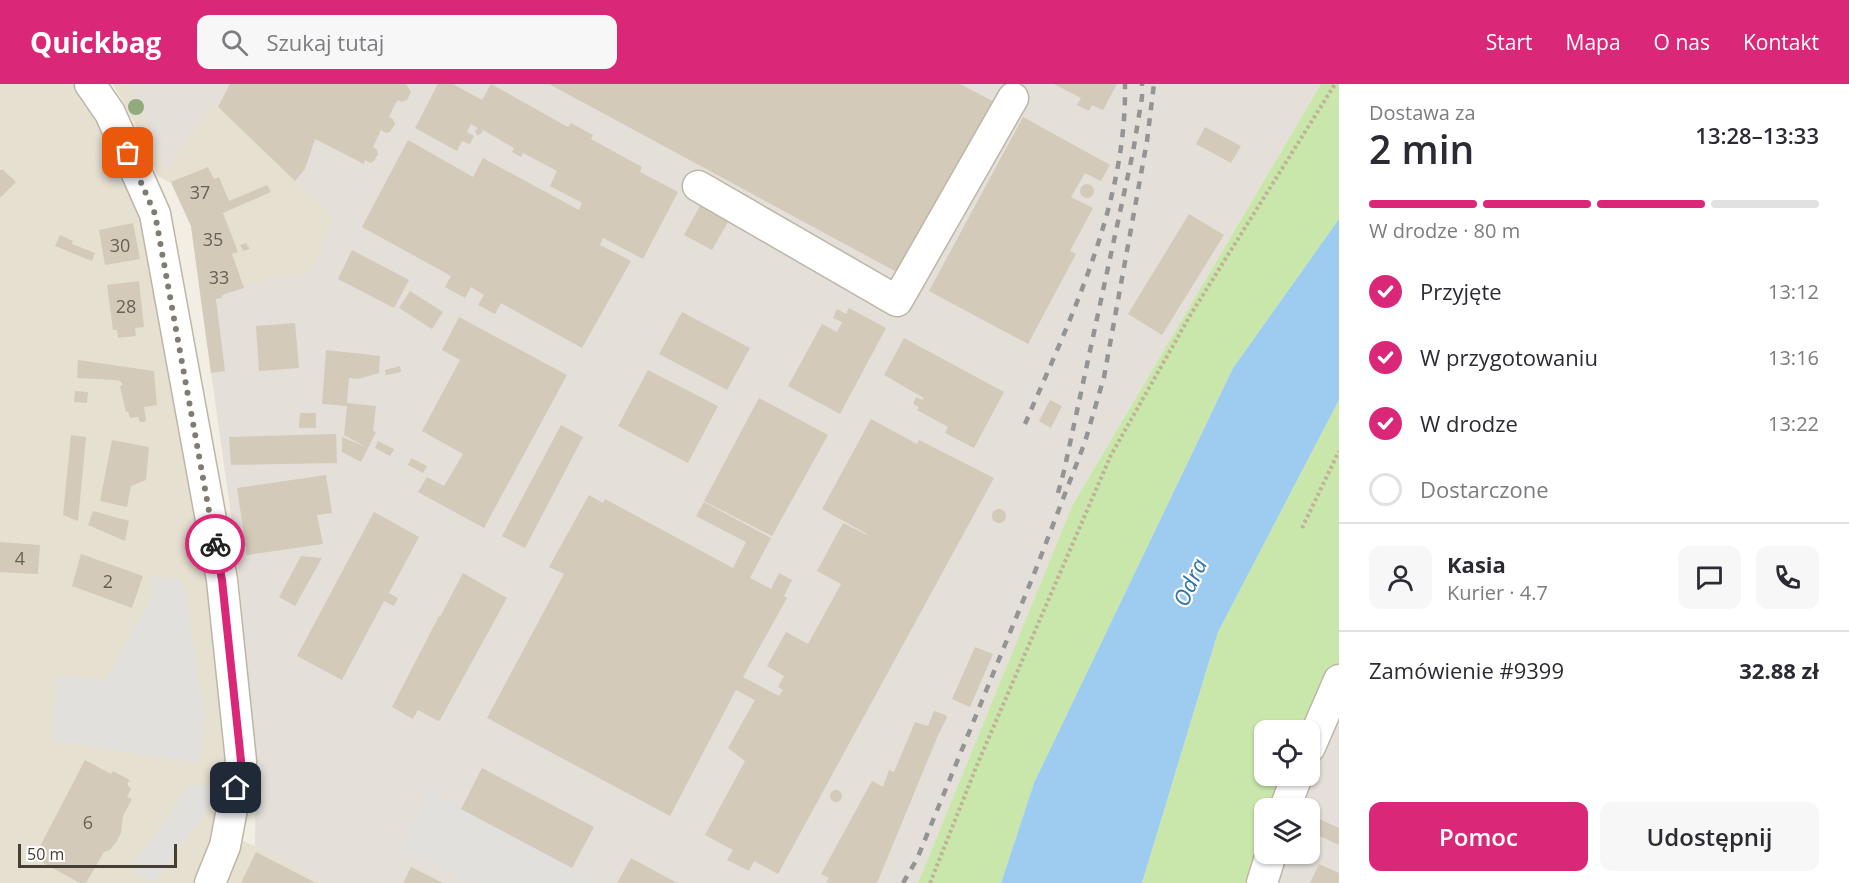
<!DOCTYPE html>
<html lang="pl">
<meta charset="utf-8">
<style>
body{margin:0;font-family:"Open Sans",sans-serif;background:#f7f7f7;color:#2b2b33;height:100vh;display:flex;flex-direction:column;font-size:22px;white-space:nowrap}
*{box-sizing:border-box;margin:0}
p{font-size:20px;color:#7c7c81}
.icon{flex:none;width:33px;height:33px;fill:none;stroke:currentColor;stroke-width:2;stroke-linecap:round;stroke-linejoin:round}
.map{position:relative;flex:1;overflow:hidden}
.drawer{display:flex;flex-direction:column;background:#fff;width:510px}
.drawer>*{flex:none}
.tools{position:absolute;left:1254px;top:636px;display:grid;gap:12px}
.tools a{display:grid;place-items:center;width:66px;height:66px;border-radius:12px;background:#fff;box-shadow:0 2px 4px #0004;font-size:30px}
.scale{position:absolute;left:18px;bottom:15px;width:159px;box-sizing:border-box;padding-left:6px;border:3px solid #443e33;border-top:0;font-size:16px;line-height:21px;white-space:nowrap;color:#443e33;-webkit-text-stroke:4px #fff;paint-order:stroke}
.pin{position:absolute;display:grid;place-items:center;width:51px;height:51px;color:#fff;margin:-26px;border-radius:12px;box-shadow:0 3px 9px #0006}
.courier{position:absolute;display:grid;place-items:center;width:60px;height:60px;margin:-30px;border:4px solid #db2777;border-radius:50%;background:#fff;color:#222;box-shadow:0 2px 8px #0007}
.overview em{font-style:normal;font-weight:600}
.overview div{display:flex;flex-direction:column-reverse}
.overview{display:flex;align-items:center;justify-content:space-between;height:102px;padding:0 30px}
h1{font-size:39px;font-weight:600;line-height:45px}
.bar{display:grid;grid-template-columns:repeat(4,1fr);gap:9px 6px;align-content:center;height:72px;padding:0 30px}
.bar i{height:8px;border-radius:4px;background:#e1e1e2}
.bar .on{background:#db2777}
.bar p{grid-column:span 4}
.line{display:flex;align-items:center;gap:15px;padding:0 30px;border-top:2px solid #e1e1e2}
.line div{flex:1}
.round{display:grid;place-items:center;flex:none;width:63px;height:63px;border-radius:12px;background:#f7f7f7}
ol{padding:0 30px;list-style:none}
li{display:flex;align-items:center;gap:18px;height:66px}
li p{margin-inline-start:auto}
li .icon{padding:6px;border-radius:50%;background:#db2777;color:#fff;stroke-width:4}
li:last-child{color:#7c7c81}
li i{width:33px;height:33px;border:3px solid #e1e1e2;border-radius:50%}
.action{display:flex;gap:12px;margin-top:auto;padding:12px 30px}
.action a{flex:1;height:69px;border-radius:12px;background:#db2777;color:#fff;font-size:24px;font-weight:600;line-height:69px;text-align:center}
.action a+a{background:#f7f7f7;color:#2b2b33}
header{display:flex;align-items:center;gap:36px;box-sizing:border-box;height:84px;padding:0 30px;background:#db2777;color:#fff}
header strong{font-size:28px}
nav{display:flex;gap:33px;margin-inline-start:auto;font-size:21px}
.search{width:420px;height:54px;background:#f7f7f7;display:flex;align-items:center;gap:15px;box-sizing:border-box;padding:0 21px;border-radius:12px;color:#7c7c81;font-size:22px}
main{display:flex;flex:1;min-height:0}
.map>svg:first-child{display:block}
.residential{fill:#e6e0d1}
.industrial{fill:#e4dfd8}
.green{fill:#cae7ab}
.parking{fill:#e2e0dc}
.water{fill:#9ecbf0}
.building{fill:#d3cab9}
.lines{fill:none;stroke-linecap:round;stroke-linejoin:round}
.minor-casing{stroke:#bdb6a6;stroke-width:33}
.path{stroke:#bfb297;stroke-width:4;stroke-dasharray:3 3;stroke-linecap:butt}
.minor{stroke:#fff;stroke-width:30}
.rail{stroke:#949494;stroke-width:4.5;stroke-dasharray:8 8;stroke-linecap:butt}
.tree{fill:#91ab7c}
.done{stroke:#817c71;stroke-width:6;stroke-dasharray:0 10.8}
.route{stroke:#db2777;stroke-width:8}
.labels{text-anchor:middle;dominant-baseline:central;stroke-width:4.5;stroke-linejoin:round;paint-order:stroke}
.number-label{font-size:18px;fill:#686154}
.water-label{font-size:22px;font-style:italic;fill:#2d73af;stroke:#fff}
</style>
<header>
<strong>Quickbag</strong>
<div class="search"><svg class="icon" aria-label="search" viewBox="0 0 24 24"><circle cx="10" cy="10" r="6"/><path d="M15 15l6 6"/></svg>Szukaj tutaj</div>
<nav><a>Start</a><a>Mapa</a><a>O nas</a><a>Kontakt</a></nav>
</header>
<main>
<div class="map">
<svg width="1339" height="799" viewBox="0 0 1339 799">
<rect width="100%" height="100%" fill="#f2eee3"/>
<path class="residential" d="M0,0H80L147,133L218,536L231,683L220,747L255,762L324,799H0Z
M113,0H130L166,85L214,20L334,133L312,187L273,194L222,211L221,214L201,217L191,142L171,99L158,92L134,38Z"/>
<path class="industrial" d="M130,0H1321L1072,422L918,799H324L255,762L256,683L237,473L201,217L273,194L312,187L334,133L214,20L166,86Z
M1339,616V799H1271L1280,770H1310V724H1293L1310,692V679Z"/>
<path class="green" d="M1321,0H1339V135L1233,284L1034,699L1001,799H918L1072,422Z
M1339,316V612L1310,679V646H1264V692H1304L1293,724H1264V770L1271,799H1142L1218,548Z"/>
<path class="parking" d="M150,492L181,495L186,514L204,631L200,679L52,657L57,593L106,595L153,512Z
M190,701H213L212,719L153,799L131,784Z
M430,706L461,725L597,797L596,799H469L404,763Z"/>
<path class="water" d="M1339,135V316L1218,548L1142,799H1001L1034,699L1233,284Z"/>
<path class="building" d="M230,0H406L411,8L407,16L401,18L398,16L394,22L389,33L393,35L395,40L390,48L386,49L381,46L373,63L377,66L378,70L374,77L370,79L365,76L364,80L315,55L305,85L295,97L218,23Z
M438,0H453L482,16L491,0L568,43L571,39L593,51L591,55L642,83L640,88L678,108L643,175L603,154L600,161L631,177L582,264L501,219L495,230L478,221L484,211L471,203L465,214L445,203L451,192L362,143L408,56L473,93L483,74L579,126L582,119L550,102L557,87L523,69L521,73L512,68L514,64L483,46L481,50L477,51L475,47L478,44L471,40L467,48L474,52L470,60L462,57L457,67L415,44Z
M549,0H960L998,20L904,192Z
M1054,0H1117L1103,26L1092,21L1089,27L1077,21L1081,14Z
M1023,33L1110,81L1101,97L1085,89L1071,113L1093,124L1070,167L1076,170L1028,260L929,207Z
M1205,43L1241,62L1231,79L1196,60Z
M208,83L214,95L219,93L229,117L267,101L271,108L223,129L238,168L232,170L244,204L222,211V214L216,215L225,287L211,289L191,142L171,98Z
M2,85L16,98L0,114V87Z
M1080 107a7 7 0 1 1 14 0a7 7 0 1 1-14 0Z
M701,120L729,136L712,166L684,151Z
M1189,130L1224,151L1162,251L1128,230Z
M133,139L140,175L105,181L99,146Z
M60,151L73,157L72,160L95,169L92,177L55,162Z
M246,159L250,165L243,167L240,161Z
M352,166L409,196L394,224L338,195Z
M139,197L144,243L135,244L136,252L118,254L117,246H113L107,201Z
M410,207L443,228L432,245L399,224Z
M849,224L886,244L840,330L788,302L822,240L837,248L842,238L833,234L837,225L846,230Z
M682,228L750,264L727,306L659,270Z
M459,233L567,291L484,444L418,408L427,393L444,402L463,370L422,347L460,276L442,266Z
M295,239L299,284L259,287L256,242Z
M904,254L1004,308L974,364L945,349L948,343L917,326L919,323L913,320L916,313L922,316L924,314L884,291Z
M326,266L380,272L379,289L358,295L349,294L347,319L376,322L373,347L376,348L368,364L344,351L347,322L322,320Z
M78,276L154,287L157,321L144,323L146,335L145,338H140L138,333L130,334L128,327L126,328L120,303L123,300L120,297L115,296L77,294Z
M400,282L401,288L386,291L385,286Z
M648,286L718,322L688,379L618,342Z
M75,307L88,308L87,319L74,318Z
M759,314L828,351L772,452L704,417Z
M1050,316L1062,322L1051,344L1039,337Z
M300,329H316V344H299Z
M871,335L917,360L919,356L994,394L778,790L754,777L749,787L727,776L733,766L705,751L745,677L728,664L755,616L736,606L670,732L487,634L564,490L549,483L589,411L603,419L605,415L733,484L746,458L696,432L704,418L771,454L750,494L771,505L779,489L792,496L784,512L787,514L743,593L779,612L783,606L778,603L784,592L767,582L786,548L808,560L841,500L817,487L843,439L867,451V450L822,425Z
M561,341L583,353L525,464L502,452Z
M336,350L337,379L231,381L229,353Z
M71,351L86,353L78,437L63,431Z
M342,353L368,364L361,378L342,368Z
M112,356L149,363L146,396L131,402L127,423L100,417Z
M378,357L394,365L390,372L375,364Z
M411,374L427,382L423,389L408,381Z
M326,391L332,429L317,431L323,460L247,471L237,404Z
M992 432a7 7 0 1 1 14 0a7 7 0 1 1-14 0Z
M93,427L129,437L125,457L88,441Z
M374,428L419,453L389,509L398,514L394,522L384,517L342,596L297,572Z
M0,458L40,461L38,490L0,488Z
M81,470L143,492L132,524L72,502Z
M301,472L322,474L295,522L279,513Z
M463,489L507,514L440,636L438,637L418,626L413,635L392,623L439,532L440,533Z
M975,563L993,570L970,623L952,615Z
M934,627L946,631L947,634L939,649L877,799H826L829,794L821,790L872,697L883,703L889,686L894,688L915,638L928,642Z
M85,676L111,690L113,687L130,696L127,700L131,705L127,713L132,715L123,732L121,749L117,757L110,766L104,768L86,799H80L34,774Z
M482,684L594,743L572,784L461,725Z
M830 712a6 6 0 1 1 12 0a6 6 0 1 1-12 0Z
M1310,731L1339,744V761L1313,749L1310,757Z
M256,768L316,799H241Z
M631,774L677,799H617Z
M1319,780L1339,789V799H1310Z
M411,783L443,799H403Z"/>
<g class="lines">
<defs>
<path id="minor" d="M90,0L110,29L155,130L222,496L241,677L225,762L210,799
M698,102L897,217L1013,14
M1310,663L1339,596
M1285,724L1297,692
M1262,799L1271,770"/>
</defs>
<use href="#minor" class="minor-casing"/>
<path class="path" d="M1302,444L1339,367
M930,799L977,681L1111,371L1191,230L1335,0"/>
<use href="#minor" class="minor"/>
<path class="rail" d="M1025,340C1071,233 1127,120 1125,0
M1058,409L1064,387L1133,68L1142,13V0
M903,799L917,775L938,724L1034,490L1085,358L1104,293L1147,57L1154,0"/>
</g>
<circle class="tree" cx="136" cy="23" r="8"/>
<g class="lines">
<path class="done" d="M128,69L155,130L215,460"/>
<path class="route" d="M215,460L222,496L241,677L236,704"/>
</g>
<g class="labels">
<g class="number-label">
<text x="200" y="108">37</text>
<text x="213" y="155">35</text>
<text x="120" y="161">30</text>
<text x="219" y="193">33</text>
<text x="126" y="222">28</text>
<text x="20" y="474">4</text>
<text x="108" y="497">2</text>
<text x="88" y="738">6</text>
</g>
<g class="water-label">
<text transform="translate(1189 498) rotate(-65)">Odra</text>
</g>
</g>
</svg>
<div class="tools">
<a><svg class="icon" aria-label="locate" viewBox="0 0 24 24"><circle cx="12" cy="12" r="6"/><path d="M12 2v4M12 18v4M2 12h4M18 12h4"/></svg></a>
<a><svg class="icon" aria-label="layers" viewBox="0 0 24 24"><path d="M12 4l9 5-9 5-9-5zM3 14l9 5 9-5"/></svg></a>
</div>
<div class="scale">50 m</div>
<div class="pin" style="left:128px;top:69px;background:#ea580c"><svg class="icon" aria-label="bag" viewBox="0 0 24 24"><path d="M5 8h14l-1 12H6zM9 8a3 3 0 0 1 6 0"/></svg></div>
<div class="pin" style="left:236px;top:704px;background:#1f2937"><svg class="icon" aria-label="home" viewBox="0 0 24 24"><path d="M3 11l9-7 9 7M6 9v11h12V9"/></svg></div>
<div class="courier" style="left:215px;top:460px"><svg class="icon" aria-label="bike" viewBox="0 0 24 24"><circle cx="6" cy="16" r="4"/><circle cx="18" cy="16" r="4"/><path d="M6 16l4-8h5l3 8M10 8l3 8H6M13 5h3"/></svg></div>
</div>
<section class="drawer">
<div class="overview"><div><h1>2 min</h1><p>Dostawa za</p></div><em>13:28–13:33</em></div>
<div class="bar"><i class="on"></i><i class="on"></i><i class="on"></i><i></i><p>W drodze · 80 m</p></div>
<ol>
<li><svg class="icon" aria-label="check" viewBox="0 0 24 24"><path d="M5 12l5 5 9-10"/></svg>Przyjęte<p>13:12</p></li>
<li><svg class="icon" aria-label="check" viewBox="0 0 24 24"><path d="M5 12l5 5 9-10"/></svg>W przygotowaniu<p>13:16</p></li>
<li><svg class="icon" aria-label="check" viewBox="0 0 24 24"><path d="M5 12l5 5 9-10"/></svg>W drodze<p>13:22</p></li>
<li><i></i>Dostarczone</li>
</ol>
<div class="line" style="height:108px"><a class="round"><svg class="icon" aria-label="person" viewBox="0 0 24 24"><circle cx="12" cy="8" r="4"/><path d="M4 21q1-7 8-7t8 7"/></svg></a><div><b>Kasia</b><p>Kurier · 4.7</p></div><a class="round"><svg class="icon" aria-label="chat" viewBox="0 0 24 24"><path d="M4 5h16v11H9l-5 4z"/></svg></a><a class="round"><svg class="icon" aria-label="phone" viewBox="0 0 24 24"><path d="M5 4h4l2 5-3 2q2 4 5 5l2-3 5 2v4C11 20 4 13 5 4z"/></svg></a></div>
<div class="line" style="height:78px"><div>Zamówienie #9399</div><b>32.88 zł</b></div>
<div class="action"><a>Pomoc</a><a>Udostępnij</a></div>
</section>
</main>
